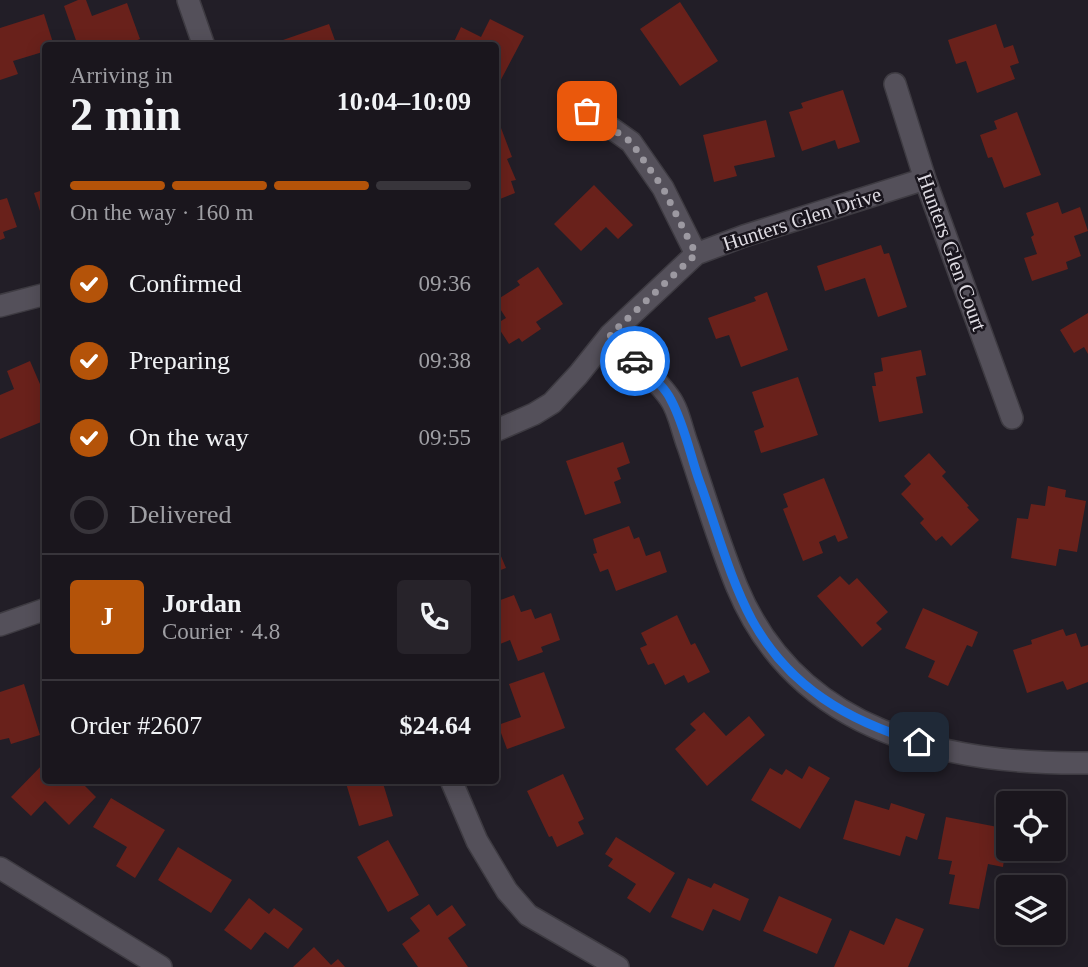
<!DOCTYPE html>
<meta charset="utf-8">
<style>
body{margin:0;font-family:Georgia,serif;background:#27232a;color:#f1f3f6;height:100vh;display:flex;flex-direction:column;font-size:26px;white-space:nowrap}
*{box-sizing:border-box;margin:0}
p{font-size:23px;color:#9f9fa4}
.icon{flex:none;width:38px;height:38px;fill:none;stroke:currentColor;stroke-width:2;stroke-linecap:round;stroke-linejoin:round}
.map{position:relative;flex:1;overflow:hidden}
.drawer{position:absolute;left:42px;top:42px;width:457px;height:742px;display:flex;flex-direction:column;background:#1a161d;border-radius:7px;box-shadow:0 4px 18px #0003,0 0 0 2px #38353b}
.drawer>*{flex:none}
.buttons{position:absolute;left:996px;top:791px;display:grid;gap:14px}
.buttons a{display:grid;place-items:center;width:70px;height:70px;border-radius:7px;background:#1a161d;box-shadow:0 4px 18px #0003,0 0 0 2px #38353b;font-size:35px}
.pin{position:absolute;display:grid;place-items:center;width:60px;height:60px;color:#fff;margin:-30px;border-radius:14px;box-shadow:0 4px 10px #0006}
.courier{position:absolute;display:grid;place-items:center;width:70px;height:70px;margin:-35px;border:5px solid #1a73e8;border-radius:50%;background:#fff;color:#222;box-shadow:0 2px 9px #0007}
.summary em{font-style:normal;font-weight:700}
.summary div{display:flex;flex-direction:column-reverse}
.summary{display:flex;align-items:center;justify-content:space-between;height:119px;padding:0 28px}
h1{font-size:46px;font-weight:700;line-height:52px}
.bar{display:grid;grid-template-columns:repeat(4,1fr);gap:10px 7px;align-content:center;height:84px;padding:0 28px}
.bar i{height:9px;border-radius:5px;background:#38353b}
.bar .current{background:#b45309}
.bar p{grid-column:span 4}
.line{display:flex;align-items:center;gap:18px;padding:0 28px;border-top:2px solid #38353b}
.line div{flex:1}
.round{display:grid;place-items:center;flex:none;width:74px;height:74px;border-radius:7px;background:#27232a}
ol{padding:0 28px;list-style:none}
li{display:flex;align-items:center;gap:21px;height:77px}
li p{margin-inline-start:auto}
li .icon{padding:7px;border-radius:50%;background:#b45309;color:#fff;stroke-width:4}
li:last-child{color:#9f9fa4}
li i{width:38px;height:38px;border:4px solid #38353b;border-radius:50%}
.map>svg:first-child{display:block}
.building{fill:#69211b}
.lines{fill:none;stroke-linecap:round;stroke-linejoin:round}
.minor-casing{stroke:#3e3b42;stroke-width:24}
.minor{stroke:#54505a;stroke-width:21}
.done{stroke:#9c99a1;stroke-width:7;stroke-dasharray:0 12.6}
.route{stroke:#1a73e8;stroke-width:9}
.labels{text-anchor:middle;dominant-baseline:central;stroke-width:5;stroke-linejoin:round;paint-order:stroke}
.street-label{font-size:21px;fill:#dedbe2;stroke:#19151d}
</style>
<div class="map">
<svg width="1088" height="967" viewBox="0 0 1088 967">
<rect width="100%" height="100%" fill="#221e27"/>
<path class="building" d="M78,0H86L92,16L127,3L140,39L124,46H78L64,6Z
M680,2L718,61L680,86L640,29Z
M44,14L54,46H46V51L13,61L18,74L0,80V28Z
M490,19L524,36L495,91V46H452L461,27L481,37Z
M329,24L337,46H285L283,40Z
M996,24L1004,48L1013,45L1019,63L1010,66L1015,79L977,93L966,61L956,64L948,40Z
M843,90L860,142L838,149L835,140L802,151L789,112L803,108L801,103Z
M1017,112L1041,175L1004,188L992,157L988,158L980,135L997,129L994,121Z
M766,120L775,157L734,166L737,176L714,182L703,135Z
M501,128L512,157L507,159L516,180L511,181L515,193L495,201V130Z
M594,185L633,225L618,239L606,227L581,251L554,224Z
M46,189V226H45L34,193Z
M7,198L17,227L3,232L5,238L0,240V200Z
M1058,202L1062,214L1080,207L1088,231L1074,236L1081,256L1066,262L1068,269L1032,281L1024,258L1037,254L1031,237L1034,235L1026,213Z
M881,245L884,254L889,253L907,307L878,317L865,278L825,291L817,266Z
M538,267L563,304L536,322L541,329L522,342L519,338L509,344L496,324L506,318L495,301L520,285L517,281Z
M767,292L788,350L741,367L729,335L716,339L708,318L756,301L754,297Z
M1088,313V354L1084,347L1074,353L1060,330Z
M921,350L926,375L916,377L923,413L879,422L872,386H876L874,373L883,371L881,358Z
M30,361L46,398V420L0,439V395L14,389L7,371Z
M798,377L818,435L761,453L754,431L764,427L752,392Z
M623,442L630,463L617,468L621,479L614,482L621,503L585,515L566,461Z
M929,453L946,472L942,476L969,506L967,507L979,520L951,546L942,536L936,541L920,523L924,519L901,494L911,484L904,476Z
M824,478L848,538L838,542L835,535L819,542L823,553L803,561L783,509L788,507L783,494Z
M1048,486L1066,490L1065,497L1086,501L1077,552L1059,549L1056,566L1011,558L1017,518L1028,519L1031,504L1045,506Z
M629,526L634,539L639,537L646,556L660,551L667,572L616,591L608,569L600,572L593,554L597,553L593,539Z
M495,542L506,568L495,572Z
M840,576L849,585L857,578L888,612L876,623L882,629L862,647L817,596Z
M514,595L521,612L531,609L535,619L551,613L560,640L541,647L543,652L518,661L510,640L500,644L497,635L495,636V602Z
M923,608L978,632L972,647L967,645L948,686L928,677L935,661L905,648Z
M677,615L691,645L695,643L710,672L688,683L684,675L665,685L654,663L648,665L640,648L647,645L641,633Z
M1063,629L1066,636L1076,633L1081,647L1088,645V682L1067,690L1063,681L1027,693L1013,650L1032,644L1031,640Z
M544,672L565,728L507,749L498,725L521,717L509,684Z
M24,684L40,735L11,744L9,738L0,740V692Z
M704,712L726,736L749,716L765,735L707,786L675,749L696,730L690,724Z
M46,761V780H79L96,797L69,825L45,801L31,816L11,797Z
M809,766L830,778L800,829L751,800L770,768L782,775L786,769L802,779Z
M563,774L584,819L578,822L584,834L557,847L552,836L549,837L527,791Z
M345,780H382L393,816L359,826Z
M111,798L165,830L135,878L116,866L127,847L93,827Z
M855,800L889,810L891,803L925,814L917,840L906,836L900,856L843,839Z
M946,817L1008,829L1003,867L988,864L979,909L949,904L955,875L949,874L952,861L938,859Z
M616,837L675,873L650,913L627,898L636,884L608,866L613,859L605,854Z
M388,840L419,895L388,912L357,857Z
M178,847L232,880L211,913L158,880Z
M688,878L711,888L714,883L749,899L740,921L713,909L703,931L671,917Z
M779,896L832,919L817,954L763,931Z
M249,898L269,914L274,908L303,929L288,949L265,932L251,950L224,930Z
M429,904L437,916L452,905L466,925L448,938L468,967H418L402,944L420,931L410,918Z
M896,918L924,929L908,967H834L850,930L884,945Z
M314,947L331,965L338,959L345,967H293Z"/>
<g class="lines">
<defs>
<path id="minor" d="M188,0L204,46
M895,84L925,179L1012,418
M587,111L631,142L663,188L696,254
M0,306L46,294
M610,335C628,354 655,377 669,397C679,410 682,431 688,446C704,493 718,541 737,587C797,732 945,765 1088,763
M495,431L534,414L552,403L578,375L610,335L696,254L744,236L925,179
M0,625L46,609
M451,780L477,841L507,891L528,915L618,967
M0,868L161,967"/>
</defs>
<use href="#minor" class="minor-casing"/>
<use href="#minor" class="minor"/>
</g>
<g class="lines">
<path class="done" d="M587,111L631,142L663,188L696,254L610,335L635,361"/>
<path class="route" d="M635,361C646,372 664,385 671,400C684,424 690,454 699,480C716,526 729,577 752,620C789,687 848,721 919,742"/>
</g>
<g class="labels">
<g class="street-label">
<text transform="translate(802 219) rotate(-18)">Hunters Glen Drive</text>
<text transform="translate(952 252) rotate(70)">Hunters Glen Court</text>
</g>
</g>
</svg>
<div class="buttons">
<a><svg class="icon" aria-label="locate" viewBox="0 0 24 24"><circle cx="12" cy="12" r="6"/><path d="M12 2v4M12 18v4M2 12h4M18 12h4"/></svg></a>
<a><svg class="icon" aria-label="layers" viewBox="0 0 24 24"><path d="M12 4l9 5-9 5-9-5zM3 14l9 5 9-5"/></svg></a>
</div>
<div class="pin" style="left:587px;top:111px;background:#ea580c"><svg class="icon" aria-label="bag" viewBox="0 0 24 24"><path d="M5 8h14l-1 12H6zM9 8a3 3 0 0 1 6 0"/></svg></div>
<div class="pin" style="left:919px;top:742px;background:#1f2937"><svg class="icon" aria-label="home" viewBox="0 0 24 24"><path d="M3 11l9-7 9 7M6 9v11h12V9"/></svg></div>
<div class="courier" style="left:635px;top:361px"><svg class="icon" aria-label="car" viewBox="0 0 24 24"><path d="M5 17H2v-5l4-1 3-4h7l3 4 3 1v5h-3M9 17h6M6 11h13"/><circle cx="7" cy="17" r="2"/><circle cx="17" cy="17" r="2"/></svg></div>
<section class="drawer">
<div class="summary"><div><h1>2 min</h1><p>Arriving in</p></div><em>10:04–10:09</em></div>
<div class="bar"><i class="current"></i><i class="current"></i><i class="current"></i><i></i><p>On the way · 160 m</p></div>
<ol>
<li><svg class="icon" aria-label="check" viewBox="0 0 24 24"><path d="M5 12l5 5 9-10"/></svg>Confirmed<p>09:36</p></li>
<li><svg class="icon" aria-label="check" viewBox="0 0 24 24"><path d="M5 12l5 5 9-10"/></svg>Preparing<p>09:38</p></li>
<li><svg class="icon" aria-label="check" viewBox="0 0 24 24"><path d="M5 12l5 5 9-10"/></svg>On the way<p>09:55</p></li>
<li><i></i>Delivered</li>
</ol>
<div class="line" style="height:126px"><b class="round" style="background:#b45309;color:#fff">J</b><div><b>Jordan</b><p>Courier · 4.8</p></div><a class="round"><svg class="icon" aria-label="phone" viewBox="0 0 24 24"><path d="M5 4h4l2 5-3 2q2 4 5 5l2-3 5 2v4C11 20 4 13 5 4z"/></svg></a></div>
<div class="line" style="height:91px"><div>Order #2607</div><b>$24.64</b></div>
</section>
</div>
